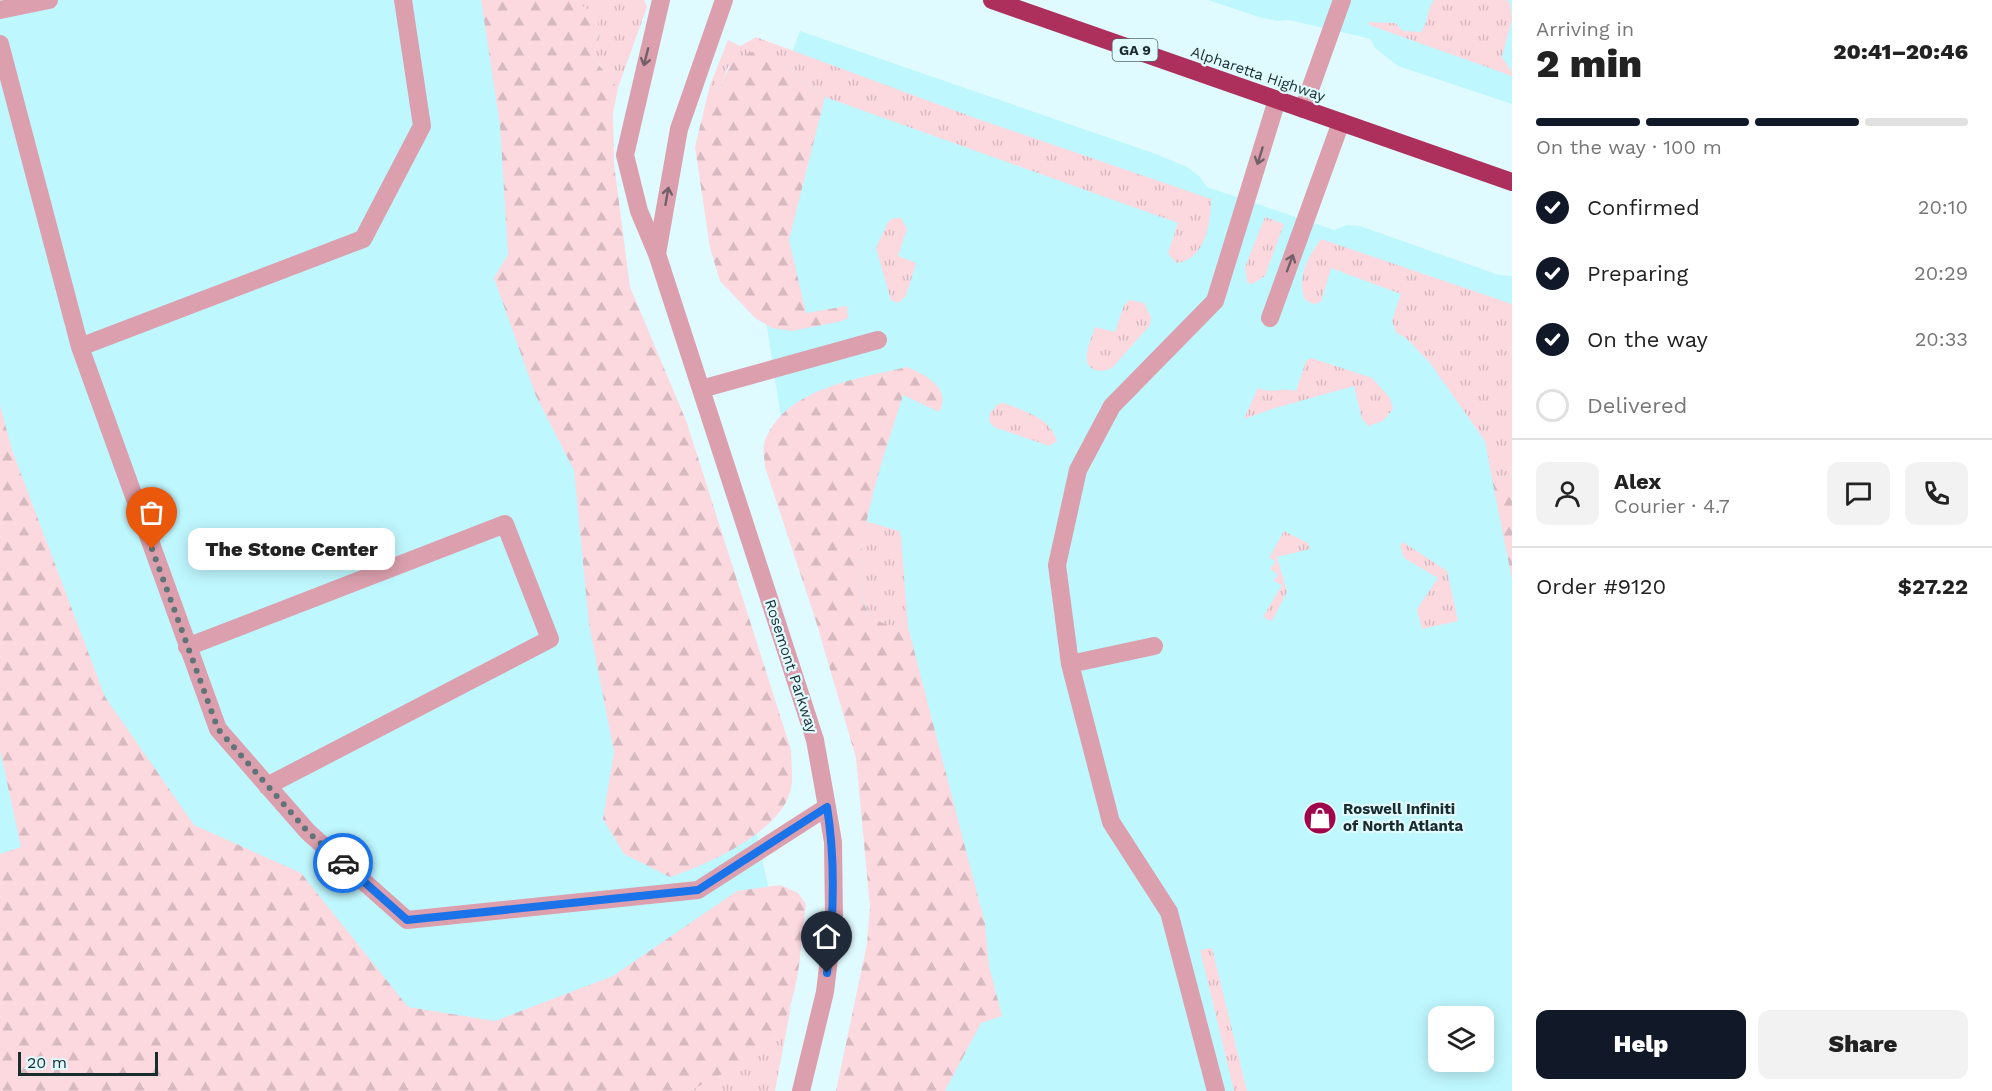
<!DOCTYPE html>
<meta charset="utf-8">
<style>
body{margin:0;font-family:"Work Sans",sans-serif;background:#f2f2f2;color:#222;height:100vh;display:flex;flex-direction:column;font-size:22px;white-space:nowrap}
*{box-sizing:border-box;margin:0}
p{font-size:20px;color:#767676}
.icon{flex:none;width:33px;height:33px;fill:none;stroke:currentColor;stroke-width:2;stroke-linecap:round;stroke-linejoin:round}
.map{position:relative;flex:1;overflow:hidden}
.details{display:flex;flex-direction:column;background:#fff;width:480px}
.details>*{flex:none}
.buttons{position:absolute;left:1428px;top:1006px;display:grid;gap:12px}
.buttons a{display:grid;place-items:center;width:66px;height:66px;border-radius:12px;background:#fff;box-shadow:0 3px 15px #0003;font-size:30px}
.scale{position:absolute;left:18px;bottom:15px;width:140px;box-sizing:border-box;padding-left:6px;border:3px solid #1a2c2e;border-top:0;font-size:16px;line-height:21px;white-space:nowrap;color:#1a2c2e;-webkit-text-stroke:4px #e0fbff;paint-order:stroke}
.pin{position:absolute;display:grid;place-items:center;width:51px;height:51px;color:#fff;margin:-62px -26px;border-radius:50% 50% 50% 0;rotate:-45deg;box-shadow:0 0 6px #0007}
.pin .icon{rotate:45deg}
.courier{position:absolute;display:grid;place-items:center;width:60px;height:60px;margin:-30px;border:4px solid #1a73e8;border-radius:50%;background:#fff;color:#222;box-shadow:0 2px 8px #0007}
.bubble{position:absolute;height:42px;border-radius:12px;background:#fff;box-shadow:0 3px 15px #0003;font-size:20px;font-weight:800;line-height:42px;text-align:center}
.overview em{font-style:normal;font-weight:800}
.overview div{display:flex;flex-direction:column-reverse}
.overview{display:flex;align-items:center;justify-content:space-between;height:102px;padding:0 24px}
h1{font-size:39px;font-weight:800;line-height:45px}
.bar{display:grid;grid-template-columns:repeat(4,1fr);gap:9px 6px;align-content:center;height:72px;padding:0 24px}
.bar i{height:8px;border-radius:4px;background:#e0e0e0}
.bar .selected{background:#111827}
.bar p{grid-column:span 4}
.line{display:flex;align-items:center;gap:15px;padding:0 24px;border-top:2px solid #e0e0e0}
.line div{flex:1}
.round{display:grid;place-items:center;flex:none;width:63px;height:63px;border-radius:12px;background:#f2f2f2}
ol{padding:0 24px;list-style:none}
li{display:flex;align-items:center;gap:18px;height:66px}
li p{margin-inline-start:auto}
li .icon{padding:6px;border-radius:50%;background:#111827;color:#fff;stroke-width:4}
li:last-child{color:#767676}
li i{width:33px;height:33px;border:3px solid #e0e0e0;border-radius:50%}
.button{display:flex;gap:12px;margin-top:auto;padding:12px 24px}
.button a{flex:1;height:69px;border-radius:12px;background:#111827;color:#fff;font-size:24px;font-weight:800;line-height:69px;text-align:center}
.button a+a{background:#f2f2f2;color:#222}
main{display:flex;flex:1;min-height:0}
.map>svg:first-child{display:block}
.built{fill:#bff7fe;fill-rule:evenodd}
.grass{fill:url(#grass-tufts)}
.forest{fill:url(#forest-firs)}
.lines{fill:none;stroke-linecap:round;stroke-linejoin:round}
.minor{stroke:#dc9fad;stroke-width:18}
.highway{stroke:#ad305c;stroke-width:18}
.oneway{stroke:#716067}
.done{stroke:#5f7477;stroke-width:6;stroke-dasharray:0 10.8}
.route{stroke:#1a73e8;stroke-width:8}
.labels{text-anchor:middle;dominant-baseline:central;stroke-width:4.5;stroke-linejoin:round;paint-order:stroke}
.shield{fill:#e0fbff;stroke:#556a6d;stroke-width:1.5}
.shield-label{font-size:14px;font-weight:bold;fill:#1a2c2e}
.street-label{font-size:15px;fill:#1a2c2e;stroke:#e0fbff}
.poi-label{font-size:15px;font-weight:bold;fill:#1a2c2e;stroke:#e0fbff;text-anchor:start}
</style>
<main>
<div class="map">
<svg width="1512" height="1091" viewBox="0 0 1512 1091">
<defs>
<pattern id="grass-tufts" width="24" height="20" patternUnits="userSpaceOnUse" patternTransform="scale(1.5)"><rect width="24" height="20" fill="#fcd8df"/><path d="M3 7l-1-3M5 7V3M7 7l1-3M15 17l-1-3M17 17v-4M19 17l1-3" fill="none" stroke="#d7bac0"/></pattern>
<pattern id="forest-firs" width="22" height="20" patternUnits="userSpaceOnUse" patternTransform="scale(1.5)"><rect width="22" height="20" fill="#fcd8df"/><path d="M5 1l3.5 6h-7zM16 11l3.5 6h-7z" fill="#d7bac0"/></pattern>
</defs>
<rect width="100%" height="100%" fill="#e0fbff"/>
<path class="built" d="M0,0H567L554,163L735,733L769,890L620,1091H0Z
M1208,0H1512V104L1398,66L1375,48L1371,39L1289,20L1277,21L1259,17Z
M800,31L1156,154L1187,167L1199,176L1207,187L1334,230L1347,225L1360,226L1499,275L1512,276V1091H867L902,929L785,444L745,184ZM1438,1017H1484V1062H1438Z"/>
<path class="grass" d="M573,0H644L647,7L618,88L593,58L600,35L596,15Z
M1434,0H1506L1510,3L1512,19L1502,57L1512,72V76L1369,25V22L1395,23L1403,31L1421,32C1429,21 1426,11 1434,0Z
M756,37L975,118L1211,199C1211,224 1205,260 1176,263L1168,253L1178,223L825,97L765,49L728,67L720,89L710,85L728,40L740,46Z
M1265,217L1284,224L1265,276L1252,284L1247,282L1245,267Z
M894,218H901L907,229L898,256L916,263L906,296L898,303L891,300L876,248L888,222Z
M1321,239L1512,304V476L1492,479L1485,441L1430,363L1407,339L1396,332L1392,321L1401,294L1331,268L1321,302L1314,304L1305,300C1296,279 1308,256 1321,239Z
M1130,300L1144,303L1151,317L1150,325L1112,368C1105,371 1099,372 1093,369C1079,362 1092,338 1095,327L1115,332L1124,305Z
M1311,358L1372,378L1390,398L1393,409L1383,421L1368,426L1362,419L1354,386L1275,408L1244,419L1258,388C1269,394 1283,387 1296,391L1306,361Z
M1004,403C1025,412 1050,417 1057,441L1049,446L994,427L989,421L990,413L998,404Z
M865,521L899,531L901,537L908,627C902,626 891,628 885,625C848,610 862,551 865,521Z
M1284,531L1308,543L1310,549L1277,557L1287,592L1272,621L1263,617L1282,585L1274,581L1278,574L1270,569L1276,561L1269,558Z
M1403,542L1447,571L1458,621L1422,629L1417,609L1438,578L1404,558L1400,546Z
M1212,948L1247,1091H1234L1200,950Z
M791,1006L775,1091H690L749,1058L774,1038Z"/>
<path class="forest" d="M481,0H573L596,15L600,35L593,58L618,88L613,114L614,164L630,287L687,423L791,750C791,763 794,780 790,792C779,833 706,865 670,877L624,854L603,819L614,752L589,624L574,470L536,396L494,278L508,255L500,125Z
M765,49L825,97L789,240L806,313L847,306L848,318L842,321L792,331L772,328L755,318L720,281L710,248L695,147L710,85L720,89C731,60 735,55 765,49Z
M907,367C926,375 952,388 939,412L903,395C890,440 838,577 870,614C881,626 894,626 908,627L985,924L989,966L1002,1016L981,1023L945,1091H836L867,944L870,907L856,758L815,618L765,467C765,460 762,450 764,444C782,388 858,379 907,367Z
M0,405L12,450L105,697L194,825L301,873L408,1007L495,1021L613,976L737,891L780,885L798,893L806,904C800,946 801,1001 775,1036C758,1059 715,1077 690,1091H0V854L21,847L0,750Z
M1512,476V579L1492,479Z"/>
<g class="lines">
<path class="minor" d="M661,0L625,155L639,211L657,254L815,740L827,807L833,842L834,917L825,992L801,1091
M0,10L49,0
M0,44L80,347L363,239L422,126L403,0
M1303,109L1342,0
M657,254L679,129L724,0
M1270,318L1341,122
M80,347L218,729L308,832L407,920L698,890L827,807
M701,389L878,340
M187,647L505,524L550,639L267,786
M1070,664L1154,646
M1216,1091L1169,912L1111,822L1070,664L1057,565L1078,470L1112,406L1215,301L1277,100"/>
<path class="highway" d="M992,0L1512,182"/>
</g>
<defs><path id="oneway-shaft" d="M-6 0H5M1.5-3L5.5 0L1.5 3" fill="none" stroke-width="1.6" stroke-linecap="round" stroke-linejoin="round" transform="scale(1.5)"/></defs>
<g class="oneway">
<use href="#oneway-shaft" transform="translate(646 57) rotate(104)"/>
<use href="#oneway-shaft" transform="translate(1260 156) rotate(107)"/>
<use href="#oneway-shaft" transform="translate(667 196) rotate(-80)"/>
<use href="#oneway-shaft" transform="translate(1290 263) rotate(-70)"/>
</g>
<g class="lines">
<path class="done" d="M152,549L218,729L308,832L343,863"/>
<path class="route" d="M343,863L407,920L698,890L827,807C836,863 834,917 827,973"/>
</g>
<defs>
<symbol id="shop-disc" viewBox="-11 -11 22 22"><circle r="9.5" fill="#9f064b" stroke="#e0fbff"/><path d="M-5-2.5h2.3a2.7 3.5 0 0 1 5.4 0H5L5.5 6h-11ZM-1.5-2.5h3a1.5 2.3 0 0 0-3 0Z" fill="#fff"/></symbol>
</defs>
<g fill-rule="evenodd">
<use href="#shop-disc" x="1301" y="799" width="38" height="38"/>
</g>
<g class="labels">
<rect class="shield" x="1112.5" y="39" width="45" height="22" rx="4.5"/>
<g class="shield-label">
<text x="1135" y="50">GA 9</text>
</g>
<g class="street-label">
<text transform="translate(1258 74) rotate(19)">Alpharetta Highway</text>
<text transform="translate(791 666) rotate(72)">Rosemont Parkway</text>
</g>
<g class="poi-label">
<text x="1343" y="809">Roswell Infiniti<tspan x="1343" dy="17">of North Atlanta</tspan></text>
</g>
</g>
</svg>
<div class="buttons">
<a><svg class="icon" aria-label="layers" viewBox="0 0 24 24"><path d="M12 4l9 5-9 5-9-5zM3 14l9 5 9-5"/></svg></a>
</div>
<div class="scale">20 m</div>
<div class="pin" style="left:152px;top:549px;background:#ea580c"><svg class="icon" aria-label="bag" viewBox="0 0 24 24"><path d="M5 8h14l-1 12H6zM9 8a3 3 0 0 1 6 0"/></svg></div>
<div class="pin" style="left:827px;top:973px;background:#1f2937"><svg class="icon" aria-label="home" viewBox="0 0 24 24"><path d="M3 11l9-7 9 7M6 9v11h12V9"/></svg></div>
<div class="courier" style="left:343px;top:863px"><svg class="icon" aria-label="car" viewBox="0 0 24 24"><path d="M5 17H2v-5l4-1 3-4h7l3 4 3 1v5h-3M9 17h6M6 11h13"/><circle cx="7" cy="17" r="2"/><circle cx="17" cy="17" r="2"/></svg></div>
<div class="bubble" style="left:188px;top:528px;width:207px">The Stone Center</div>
</div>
<section class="details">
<div class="overview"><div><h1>2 min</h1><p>Arriving in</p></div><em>20:41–20:46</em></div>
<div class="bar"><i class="selected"></i><i class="selected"></i><i class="selected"></i><i></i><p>On the way · 100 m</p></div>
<ol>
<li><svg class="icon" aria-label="check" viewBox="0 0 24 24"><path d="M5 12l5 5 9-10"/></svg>Confirmed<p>20:10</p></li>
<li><svg class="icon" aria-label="check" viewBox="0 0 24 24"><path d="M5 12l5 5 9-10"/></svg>Preparing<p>20:29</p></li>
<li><svg class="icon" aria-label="check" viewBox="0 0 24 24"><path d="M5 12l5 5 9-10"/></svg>On the way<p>20:33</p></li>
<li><i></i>Delivered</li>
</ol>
<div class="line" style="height:108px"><a class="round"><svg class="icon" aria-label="person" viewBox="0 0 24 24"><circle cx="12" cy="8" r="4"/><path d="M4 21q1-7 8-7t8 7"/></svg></a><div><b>Alex</b><p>Courier · 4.7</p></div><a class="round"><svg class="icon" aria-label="chat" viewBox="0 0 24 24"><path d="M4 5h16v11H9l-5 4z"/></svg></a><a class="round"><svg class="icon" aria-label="phone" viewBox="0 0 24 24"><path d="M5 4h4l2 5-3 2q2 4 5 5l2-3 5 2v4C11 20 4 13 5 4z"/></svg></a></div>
<div class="line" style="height:78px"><div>Order #9120</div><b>$27.22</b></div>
<div class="button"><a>Help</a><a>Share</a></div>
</section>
</main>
